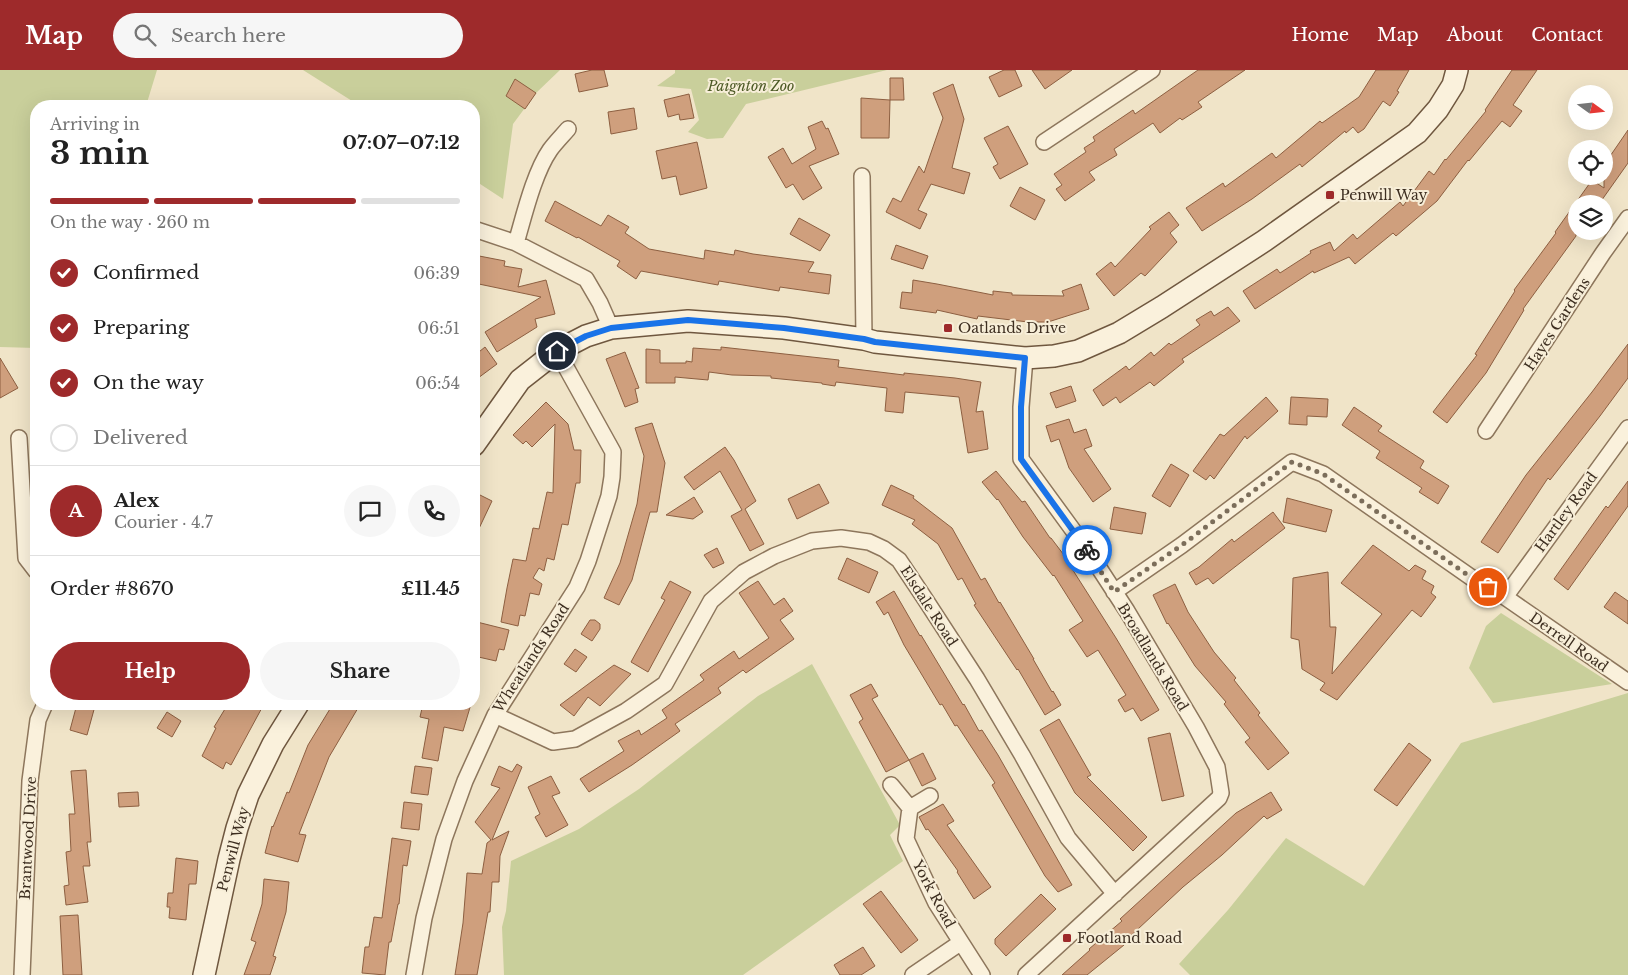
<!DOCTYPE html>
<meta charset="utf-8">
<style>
body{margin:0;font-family:"Libre Baskerville",serif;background:#f6f6f6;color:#222;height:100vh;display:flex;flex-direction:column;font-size:19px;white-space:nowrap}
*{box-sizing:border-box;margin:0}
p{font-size:16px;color:#767676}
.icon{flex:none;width:28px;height:28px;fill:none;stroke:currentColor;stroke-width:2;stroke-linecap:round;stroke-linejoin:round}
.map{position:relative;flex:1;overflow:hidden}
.details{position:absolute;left:30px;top:30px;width:450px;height:610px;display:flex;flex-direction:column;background:#fff;border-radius:20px;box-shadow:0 5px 20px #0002}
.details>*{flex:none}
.needle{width:32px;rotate:105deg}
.tools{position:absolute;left:1568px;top:15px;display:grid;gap:10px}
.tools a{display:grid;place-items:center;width:45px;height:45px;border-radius:50%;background:#fff;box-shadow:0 5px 20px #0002;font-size:25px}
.pin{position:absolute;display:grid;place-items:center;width:42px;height:42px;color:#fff;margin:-21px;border:2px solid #fff;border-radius:50%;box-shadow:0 1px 5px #0007}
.courier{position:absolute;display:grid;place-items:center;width:50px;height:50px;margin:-25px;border:4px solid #1a73e8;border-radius:50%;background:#fff;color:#222;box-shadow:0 1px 6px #0007}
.head em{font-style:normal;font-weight:800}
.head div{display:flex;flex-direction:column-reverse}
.head{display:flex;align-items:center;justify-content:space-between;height:85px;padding:0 20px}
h1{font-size:32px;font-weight:800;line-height:38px}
.bar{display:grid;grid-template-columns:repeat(4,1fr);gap:8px 5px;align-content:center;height:60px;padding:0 20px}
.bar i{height:6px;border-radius:4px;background:#e0e0e0}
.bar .on{background:#9e2a2b}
.bar p{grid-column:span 4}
.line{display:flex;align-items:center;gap:12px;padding:0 20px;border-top:1px solid #e0e0e0}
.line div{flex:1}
.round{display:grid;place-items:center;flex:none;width:52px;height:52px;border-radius:26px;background:#f6f6f6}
ol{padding:0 20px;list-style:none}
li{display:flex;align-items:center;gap:15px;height:55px}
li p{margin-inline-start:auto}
li .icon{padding:5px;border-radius:50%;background:#9e2a2b;color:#fff;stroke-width:4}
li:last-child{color:#767676}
li i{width:28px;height:28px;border:2px solid #e0e0e0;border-radius:50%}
.cta{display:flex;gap:10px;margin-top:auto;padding:10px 20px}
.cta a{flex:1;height:58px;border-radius:30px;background:#9e2a2b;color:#fff;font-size:20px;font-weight:800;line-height:58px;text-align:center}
.cta a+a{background:#f6f6f6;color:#222}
header{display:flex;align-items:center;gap:30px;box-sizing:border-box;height:70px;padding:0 25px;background:#9e2a2b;color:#fff}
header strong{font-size:24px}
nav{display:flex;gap:28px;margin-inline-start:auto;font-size:18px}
.search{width:350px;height:45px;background:#f6f6f6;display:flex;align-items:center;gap:12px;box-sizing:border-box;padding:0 18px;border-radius:28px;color:#767676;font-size:19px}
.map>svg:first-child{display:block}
.green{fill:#c9cf9b}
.building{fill:#cf9f7d;stroke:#8d5f41}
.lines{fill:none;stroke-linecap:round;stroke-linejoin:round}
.street-casing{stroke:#8d765c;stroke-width:18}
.secondary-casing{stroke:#6f573f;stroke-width:24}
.street{stroke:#faf1dc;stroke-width:15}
.secondary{stroke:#faf1dc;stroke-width:21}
.done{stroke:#7c6e5b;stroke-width:5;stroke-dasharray:0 9}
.route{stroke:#1a73e8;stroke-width:6}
.poi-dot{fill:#9e2a2b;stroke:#f7eed8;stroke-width:2}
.labels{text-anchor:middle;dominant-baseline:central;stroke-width:4;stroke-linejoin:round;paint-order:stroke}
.park-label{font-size:14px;font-style:italic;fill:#4d5a26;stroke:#f7eed8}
.poi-label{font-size:14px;fill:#3d2e20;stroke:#f7eed8;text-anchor:start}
.street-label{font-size:14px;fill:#3d2e20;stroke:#f7eed8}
</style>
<header>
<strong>Map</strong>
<div class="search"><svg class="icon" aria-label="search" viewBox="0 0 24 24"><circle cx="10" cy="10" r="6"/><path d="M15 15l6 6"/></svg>Search here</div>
<nav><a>Home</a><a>Map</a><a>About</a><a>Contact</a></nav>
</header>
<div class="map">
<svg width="1628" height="905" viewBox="0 0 1628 905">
<rect width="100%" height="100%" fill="#f0e4c8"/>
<path class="green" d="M0,0H157L146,36H36V278L0,277Z
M303,0H560L536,23L513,54L503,129L474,110V36H360Z
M675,0H887L746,34L723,68L707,69L688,62L699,50L691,19L657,16L675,3Z
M1501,543L1612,614L1493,633L1469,598L1486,556Z
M812,594L900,755L890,765L903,791L743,905H504L502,857L506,841L511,791L579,759L639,719L758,626Z
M1628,623V905H1190L1179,894L1228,840L1286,768L1364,816L1461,673Z"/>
<path class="building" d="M592,0H604L608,16L579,22L575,4Z
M1004,0H1015L1022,16L999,27L989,7Z
M1032,0H1072L1045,19Z
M1198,0H1245L1198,32L1202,37L1182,50L1180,48L1160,63L1153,53L1114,79L1117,85L1089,102L1095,110L1065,131L1056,119L1062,115L1054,104L1086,82L1084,78L1095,71L1093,67L1133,40L1135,44Z
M1376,0H1409L1397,21L1399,22L1390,36L1383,31L1364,59L1358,63L1353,57L1346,63L1345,61L1302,97L1300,94L1252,129L1202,161L1186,138L1223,113L1225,117L1272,83L1276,88L1320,51L1322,53L1359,27Z
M1512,0H1537L1513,35L1522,41L1510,57L1502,51L1469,91L1468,90L1437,131L1396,166L1393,163L1355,194L1349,187L1314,203L1313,201L1255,239L1243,221L1277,199L1280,203L1311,183L1310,181L1330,172L1334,181L1353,164L1357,169L1400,132L1403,136L1429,101L1434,105L1445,89L1446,90L1486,41L1485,40Z
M890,8H903L904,30H890Z
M515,9L536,23L525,39L506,26Z
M953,14L964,49L952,98L970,103L964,124L931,114L918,140L927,144L920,159L886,142L893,128L901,132L919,96L924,103L943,48L933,23Z
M689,24L694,48L680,50L679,44L668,47L664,30Z
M861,28L890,30L889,68H861Z
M634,38L637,59L611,64L608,42Z
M822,51L826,59L828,58L839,84L809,96L822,118L803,130L793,114L786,118L768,87L783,78L792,94L816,79L808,57Z
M1008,56L1028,94L1000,109L993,97L998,94L984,68Z
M1628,60V93L1599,134H1576V166L1523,239L1524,240L1486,303L1447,353L1433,342L1477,285L1475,284L1515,221L1514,220L1556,163L1555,162L1592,110L1604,118V95Z
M697,72L707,118L680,125L676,106L662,109L656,81Z
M1020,117L1045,130L1035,150L1010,136Z
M555,131L601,156L608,145L629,157L625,163L649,179L704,189L705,180L734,185L735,180L753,184L814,192L808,202L831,205L829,224L780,217L779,221L719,211L718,215L641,201L636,209L617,196L620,191L578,167L577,168L545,151Z
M1169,142L1179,155L1170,163L1177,172L1145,206L1141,203L1114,226L1096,204L1111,192L1115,197L1151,159L1149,157Z
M799,148L830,165L820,181L790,164Z
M896,175L928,186L923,199L891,189Z
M474,185L505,191L504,196L522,199L518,217L546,210L555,244L535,249L537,257L497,282L485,262L541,227L474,213Z
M913,210L937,214L993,225V221L1012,223V225L1064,226L1062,221L1081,214L1089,239L1048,252H1028L978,246L977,249L937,240L936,243L900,238L902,222L912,223Z
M1228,237L1240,251L1182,289L1184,292L1154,316L1150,312L1120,333L1116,327L1103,336L1093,320L1126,296L1129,300L1151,282L1154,286L1169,273L1171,275L1200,255L1196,250L1211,241L1214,246Z
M1628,274V308L1600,346L1550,410L1548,408L1498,483L1481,472L1526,405L1592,322Z
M485,277L497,294L474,311V286Z
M721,277L839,290L838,297L904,305V303L955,308L981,312L976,342L983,341L988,379L968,383L959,327L905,322L903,343L885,341L887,318L836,312L835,316L822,314V313L771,308V306L732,305L709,302L708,310L675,307V313H646V279L660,280V293H686V291L692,292L693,278L721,280Z
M625,282L639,318L635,319L638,332L625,337L606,289Z
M0,288L18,318L0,328Z
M1071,316L1076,331L1056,338L1050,323Z
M1266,327L1278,341L1247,369L1245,366L1214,409L1210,405L1206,410L1193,401L1220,364L1224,366Z
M1291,327L1328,329L1327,347L1307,346V355L1289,354Z
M546,332L568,354L574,380H581L580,413H576L568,455L562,454L554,490L547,488L544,501L539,498L533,508L542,514L539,525L530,523L525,546L520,545L518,556L501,552L507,518L513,489L526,491L533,458L539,459L547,422L553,423L555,354L532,377L526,371L523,374L513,365Z
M1354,337L1382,356L1378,361L1424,391L1420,398L1449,416L1438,434L1419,422L1422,418L1376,388L1380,381L1342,355Z
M1069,349L1074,363L1086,359L1092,376L1084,379L1111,419L1093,432L1069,398L1059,369L1051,372L1046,356Z
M652,353L665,393L657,442H650L632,510L619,535L604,528L620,493L637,434L644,386L635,358Z
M725,377L734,390L756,431L745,439L764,474L750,481L731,446L742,440L720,401L694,420L684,407Z
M1171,394L1189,405L1170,437L1152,426Z
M996,401L1022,432L1025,431L1050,468H1051L1070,493L1069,494L1116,568L1159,640L1141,651L1133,638L1125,642L1118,630L1126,625L1098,580L1087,587L1069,560L1083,551L1054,505L1053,506L1023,467L998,429L997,430L982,412Z
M1628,411V436L1568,520L1554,509L1606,436L1608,438Z
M819,414L829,433L797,449L788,429Z
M891,415L914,426L913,428L952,458L981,510L985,508L999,533L1000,532L1034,589H1033L1052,622L1053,621L1061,635L1045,645L1018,599L1017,600L974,535L976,534L962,508L958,510L938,474L912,454L915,450L882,435Z
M474,422L492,431L474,469Z
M694,427L703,442L693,449L666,445Z
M1287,428L1332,440L1326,462L1283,452Z
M1114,437L1146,443L1142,464L1110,459Z
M1273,442L1285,458L1213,514L1208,508L1196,515L1189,503L1199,497L1232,469L1234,472Z
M1373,475L1409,501L1415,495L1426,501L1422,509L1434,516L1431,523L1436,527L1421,547L1412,540L1337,630L1320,620L1325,613L1302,599L1299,570L1291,568L1293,508L1328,502L1330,557H1336L1332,604L1382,544L1341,513Z
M717,478L724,493L713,498L704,485Z
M847,488L878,502L869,523L838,509Z
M670,511L691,522L648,602L631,592L665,530L661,528Z
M758,511L774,535L784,528L793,541L780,550L794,569L746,603L743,600L718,618L721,623L675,654L680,661L632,695L589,722L580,709L624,681L618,671L639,660L641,665L667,648L662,640L704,610L700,605L734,581L739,589L769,568L739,523Z
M1175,514L1188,542L1214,582L1236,608L1234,610L1260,643L1258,645L1289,683L1268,700L1245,672L1250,668L1224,634L1226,632L1195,596L1168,553L1167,554L1153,525Z
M894,521L920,566L921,565L963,635L964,634L979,661L982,660L998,685L1072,815L1058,822L1045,806L992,715L995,713L957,655L955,656L942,634L940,635L904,575L888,542L884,545L876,532Z
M1615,522L1628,531V554L1604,537Z
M590,550H595L600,554V559L592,571L581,564Z
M477,552L509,560L504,580L499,579L496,591L474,586V563Z
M575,579L587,587L576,602L564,594Z
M614,595L631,604L600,636L588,627L574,646L560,635Z
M871,614L878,626L872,629L909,690L886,702L859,652L863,649L850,625Z
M77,634L95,636L87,665L70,660Z
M228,634H264L231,695L226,692L223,699L202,686L216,658L214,657Z
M333,634H350L358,638L329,687L299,764L306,765L298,792L265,783L272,756L273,757L287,722L289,723L308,675Z
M423,634H471L463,661L444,657L438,691L422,688L429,649L420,647Z
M167,642L181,651L172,667L157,658Z
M1059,649L1091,705L1087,707L1147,767L1133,781L1075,723L1040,660Z
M1170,663L1184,726L1162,731L1148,668Z
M1409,673L1431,690L1397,736L1374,720Z
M923,683L936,709L922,716L909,690Z
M517,694L522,697L492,770L509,761L500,786L499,812H492L490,842H488L477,905H455L463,853L467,803L482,804L487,773L491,770L475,752L500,718L491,715L499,696L512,702Z
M415,696L432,698L428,725L411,723Z
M86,700L91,772H87L90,796H83L88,832L66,835L64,816L69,815L66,782L71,781L69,744H75L71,701Z
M551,706L560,723L552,726L568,755L546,767L535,747L540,744L528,717Z
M138,722L139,736L119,737L118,723Z
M1271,722L1282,740L1267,749L1264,746L1222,785L1183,817L1123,873L1124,875L1087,905H1062L1090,880L1089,879L1122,851L1120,849L1236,743Z
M404,732L422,734L419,760L401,758Z
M943,734L954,751L947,755L991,817L974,829L957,802L958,801L928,759L926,760L919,747Z
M392,768L411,771L407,796L403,795L399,834H398L391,872H389L385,905L362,903L365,877H369L374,847L382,848Z
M176,788L198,791L196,814H189L186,850L169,848L170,837H167L168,823H173Z
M264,809L289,812L286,842L273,886L276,887L270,905H244L256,872L251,870L262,834Z
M881,821L918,870L901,883L863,834Z
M1041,824L1056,839L1006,886L995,874V869Z
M78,845L82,905H63L60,846Z
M863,877L875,896L861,905H840L834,895Z"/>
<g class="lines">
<defs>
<path id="street" d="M1044,72L1152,0
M862,106L864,269
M474,159L516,173L586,209L600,233L611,258
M516,173C524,146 534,103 550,80C555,73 562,66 568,59
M1025,288L1021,337V389L1086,478L1127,541L1196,657L1217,697L1221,723L1219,728L1026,905
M1486,361L1603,183L1628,148
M19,368L26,488L36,501
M1114,522L1182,475L1292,392L1323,404L1472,508L1505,527L1628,612
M1505,527L1628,358
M495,645L553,672L575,669L626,641L665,614L711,531L744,502L774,486L812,471L841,468L869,472L884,479L899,490L925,529L977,609L1022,685L1068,768L1115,824
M891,715L910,738L906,769L936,833L982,905
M910,738L930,726
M22,905L30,711L38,650L45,634
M414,905L424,848L444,769L465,711L495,645L577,517L588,491L609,426L612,407L613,382L557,281
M913,905L960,873"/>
<path id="secondary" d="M474,375L520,310L557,281L586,266L611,258L688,251L784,258L864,269L875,272L1025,288L1054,286L1078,281L1119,263L1162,237L1264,171L1417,63L1438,39L1453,15L1457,0
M204,905L229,789L237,758L248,725L273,674L298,634"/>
</defs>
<use href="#street" class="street-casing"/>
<use href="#secondary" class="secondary-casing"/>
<use href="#street" class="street"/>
<use href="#secondary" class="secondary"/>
</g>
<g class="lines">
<path class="done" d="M1087,480L1114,522L1182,475L1292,392L1323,404L1472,508L1488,517"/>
<path class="route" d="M557,281L586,266L611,258L688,250L784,258L864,269L875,272L1025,288L1021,337V389L1087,480"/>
</g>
<g class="poi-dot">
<rect x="1325" y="120" width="10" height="10" rx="2.5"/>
<rect x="943" y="253" width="10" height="10" rx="2.5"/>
<rect x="1062" y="863" width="10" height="10" rx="2.5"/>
</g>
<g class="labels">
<g class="park-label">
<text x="751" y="16">Paignton Zoo</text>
</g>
<g class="poi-label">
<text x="1340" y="125">Penwill Way</text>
<text x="958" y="258">Oatlands Drive</text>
<text x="1077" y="868">Footland Road</text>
</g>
<g class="street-label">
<text transform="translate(1557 254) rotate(-57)">Hayes Gardens</text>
<text transform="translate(1566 442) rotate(-54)">Hartley Road</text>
<text transform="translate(929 536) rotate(57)">Elsdale Road</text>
<text transform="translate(1569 572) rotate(35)">Derrell Road</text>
<text transform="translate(1153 587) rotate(59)">Broadlands Road</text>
<text transform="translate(531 588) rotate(-57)">Wheatlands Road</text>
<text transform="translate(28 768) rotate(-87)">Brantwood Drive</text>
<text transform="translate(233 779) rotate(-75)">Penwill Way</text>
<text transform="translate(934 824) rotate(62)">York Road</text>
</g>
</g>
</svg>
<div class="tools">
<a><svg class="needle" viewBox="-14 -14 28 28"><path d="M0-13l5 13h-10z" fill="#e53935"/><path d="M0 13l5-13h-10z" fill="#767676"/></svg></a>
<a><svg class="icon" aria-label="locate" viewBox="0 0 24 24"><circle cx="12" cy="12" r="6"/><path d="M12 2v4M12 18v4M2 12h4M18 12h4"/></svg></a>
<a><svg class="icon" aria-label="layers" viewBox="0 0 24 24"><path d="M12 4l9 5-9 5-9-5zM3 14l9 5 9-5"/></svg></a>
</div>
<div class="pin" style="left:1488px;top:517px;background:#ea580c"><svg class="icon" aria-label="bag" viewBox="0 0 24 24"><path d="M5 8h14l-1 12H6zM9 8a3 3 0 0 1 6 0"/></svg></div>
<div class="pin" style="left:557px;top:281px;background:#1f2937"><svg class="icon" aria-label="home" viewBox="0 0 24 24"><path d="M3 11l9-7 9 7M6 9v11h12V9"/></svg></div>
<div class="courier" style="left:1087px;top:480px"><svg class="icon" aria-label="bike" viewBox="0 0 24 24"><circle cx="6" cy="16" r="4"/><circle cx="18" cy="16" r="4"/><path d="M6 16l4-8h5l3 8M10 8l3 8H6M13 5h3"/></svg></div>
<section class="details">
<div class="head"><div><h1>3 min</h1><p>Arriving in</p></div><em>07:07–07:12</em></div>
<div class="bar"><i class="on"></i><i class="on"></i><i class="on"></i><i></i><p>On the way · 260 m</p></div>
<ol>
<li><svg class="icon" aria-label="check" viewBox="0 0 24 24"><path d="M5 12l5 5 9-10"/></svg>Confirmed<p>06:39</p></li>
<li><svg class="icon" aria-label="check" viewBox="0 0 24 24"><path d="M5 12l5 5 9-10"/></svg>Preparing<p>06:51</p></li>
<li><svg class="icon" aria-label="check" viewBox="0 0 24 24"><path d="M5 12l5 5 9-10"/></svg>On the way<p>06:54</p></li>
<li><i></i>Delivered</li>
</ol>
<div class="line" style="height:90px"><b class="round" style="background:#9e2a2b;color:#fff">A</b><div><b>Alex</b><p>Courier · 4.7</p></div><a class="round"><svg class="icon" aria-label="chat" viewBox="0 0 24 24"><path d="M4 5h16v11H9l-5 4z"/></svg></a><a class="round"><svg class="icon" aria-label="phone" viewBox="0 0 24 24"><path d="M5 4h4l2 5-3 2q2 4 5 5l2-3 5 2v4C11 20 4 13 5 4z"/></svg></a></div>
<div class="line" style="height:65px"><div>Order #8670</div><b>£11.45</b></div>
<div class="cta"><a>Help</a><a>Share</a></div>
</section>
</div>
